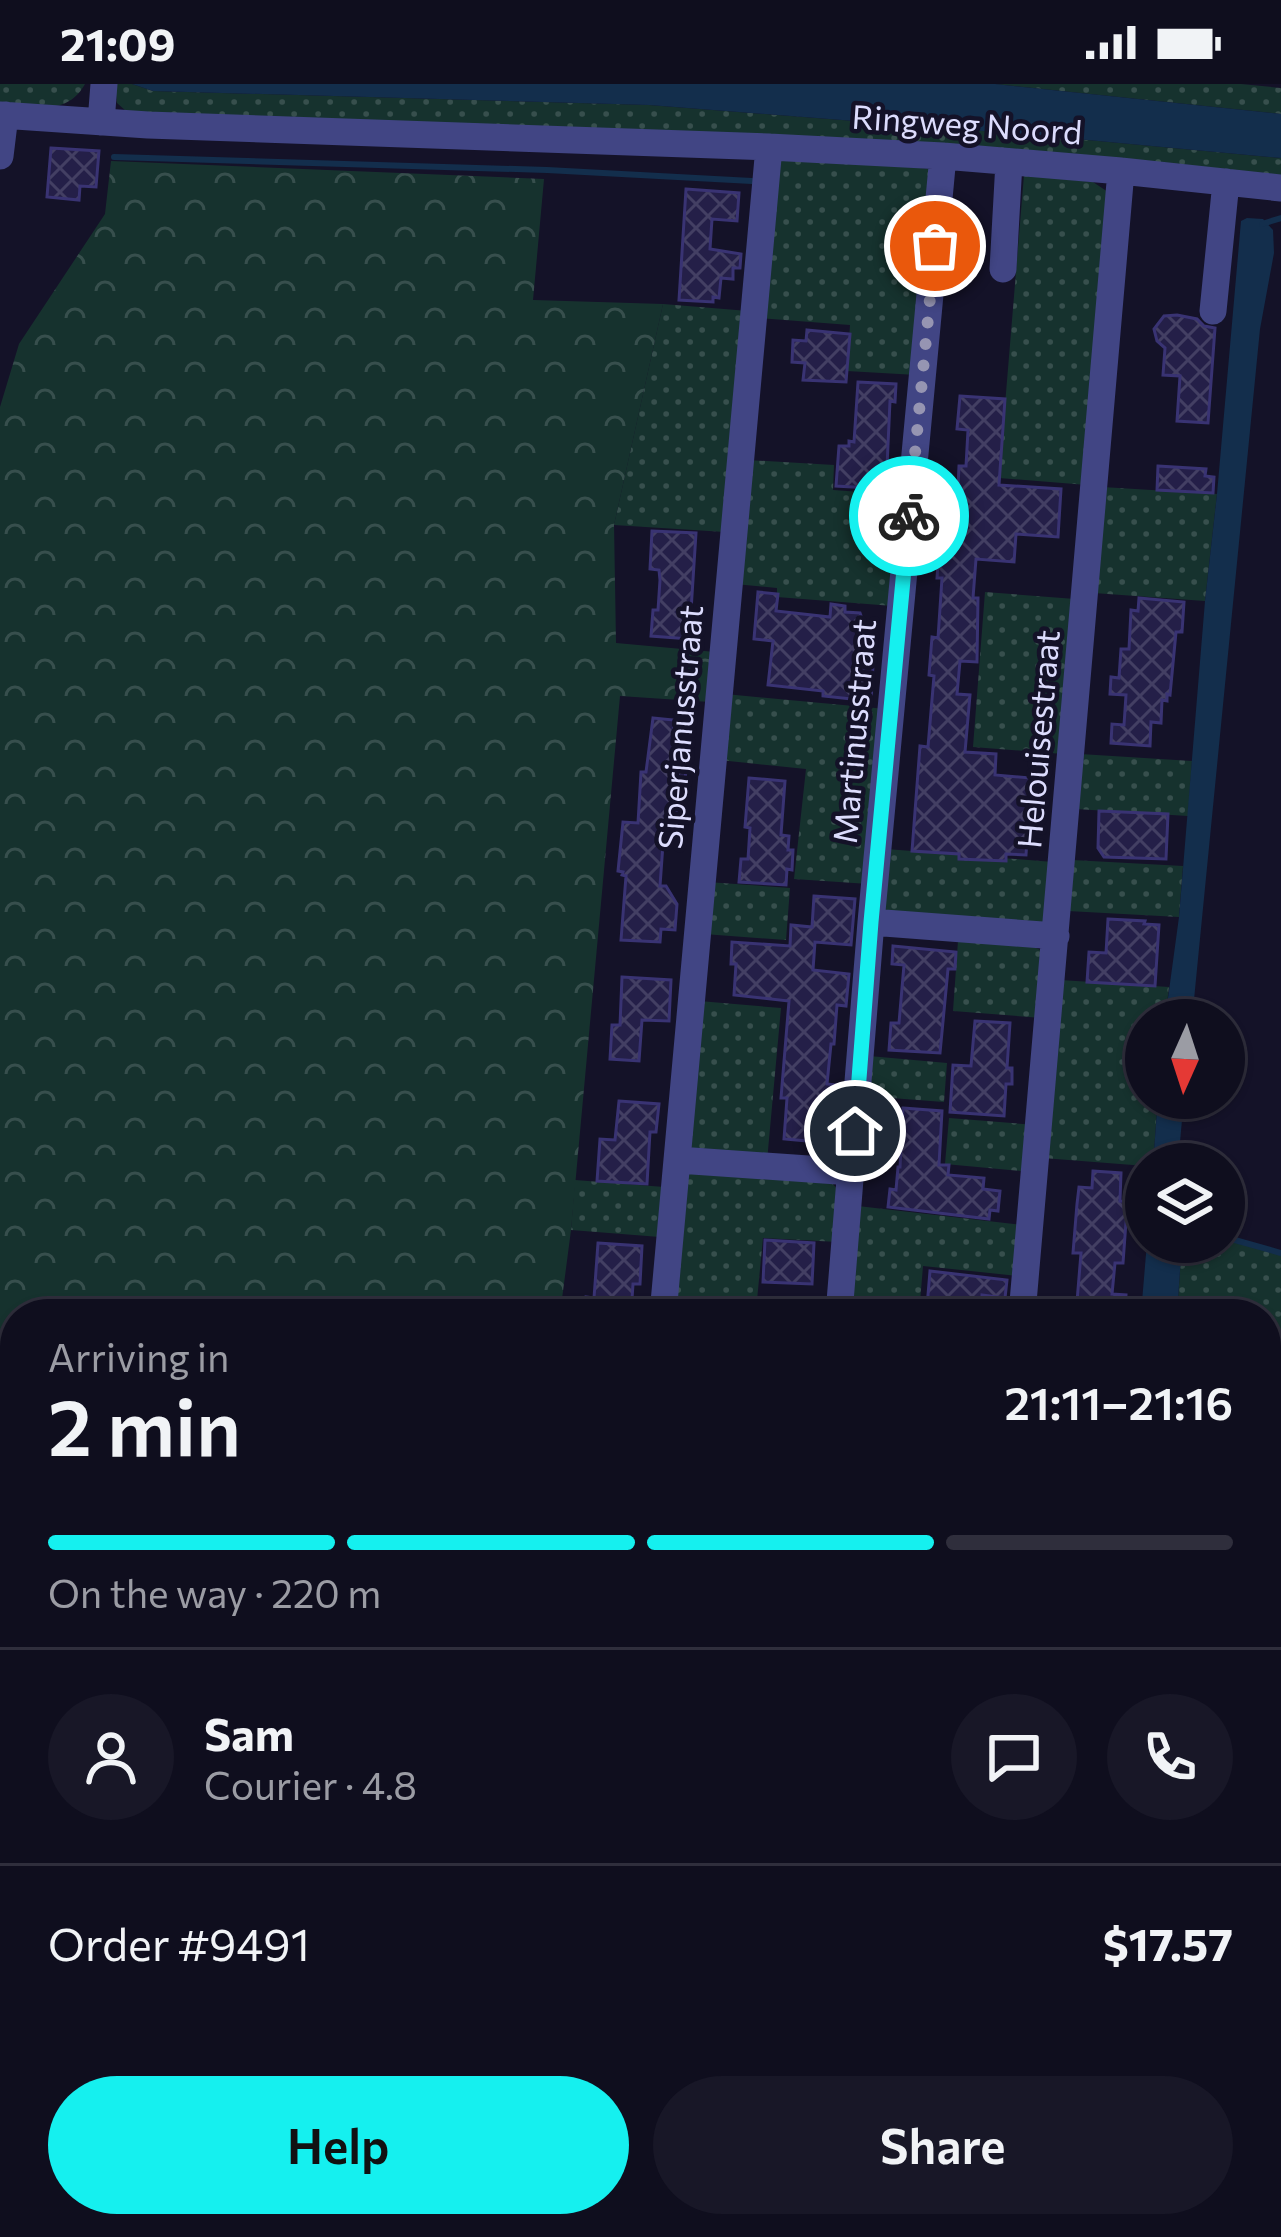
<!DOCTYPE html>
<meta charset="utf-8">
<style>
body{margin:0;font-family:Commissioner,sans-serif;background:#181727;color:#f1f3f6;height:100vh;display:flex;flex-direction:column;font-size:45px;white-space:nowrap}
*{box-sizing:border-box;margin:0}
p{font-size:39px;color:#9b9ca4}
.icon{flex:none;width:66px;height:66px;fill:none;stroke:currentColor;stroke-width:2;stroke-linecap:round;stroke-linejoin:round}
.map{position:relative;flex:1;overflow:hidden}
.drawer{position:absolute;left:0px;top:1215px;width:1281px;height:939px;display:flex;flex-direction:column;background:#0f0e1e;border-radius:48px 48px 0 0;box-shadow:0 3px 9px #0004,0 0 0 3px #2f2e3c}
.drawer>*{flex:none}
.needle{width:78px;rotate:183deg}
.fabs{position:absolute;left:1125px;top:915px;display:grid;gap:24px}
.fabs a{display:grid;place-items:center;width:120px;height:120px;border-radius:50%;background:#0f0e1e;box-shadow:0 3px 9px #0004,0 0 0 3px #2f2e3c;font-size:60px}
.pin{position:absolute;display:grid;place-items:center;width:102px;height:102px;color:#fff;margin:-51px;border:6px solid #fff;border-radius:50%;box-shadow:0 3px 12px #0007}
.courier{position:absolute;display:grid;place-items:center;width:120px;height:120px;margin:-60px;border:9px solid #15f0ef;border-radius:50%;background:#fff;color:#222;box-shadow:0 3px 15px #0007}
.summary em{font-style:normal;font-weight:600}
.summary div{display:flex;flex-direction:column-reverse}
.summary{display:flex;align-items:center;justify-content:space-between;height:204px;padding:0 48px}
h1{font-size:78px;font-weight:600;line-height:90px}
.bar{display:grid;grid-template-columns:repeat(4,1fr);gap:18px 12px;align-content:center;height:144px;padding:0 48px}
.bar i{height:15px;border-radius:9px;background:#2f2e3c}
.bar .on{background:#15f0ef}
.bar p{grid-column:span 4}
.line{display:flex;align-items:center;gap:30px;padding:0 48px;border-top:3px solid #2f2e3c}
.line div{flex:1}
.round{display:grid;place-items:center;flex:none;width:126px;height:126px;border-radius:63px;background:#181727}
.primary-button{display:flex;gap:24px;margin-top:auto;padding:24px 48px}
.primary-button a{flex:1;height:138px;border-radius:72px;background:#15f0ef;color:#111;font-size:48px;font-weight:600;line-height:138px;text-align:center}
.primary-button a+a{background:#181727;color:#f1f3f6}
.status{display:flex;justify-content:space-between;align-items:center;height:84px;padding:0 60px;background:#0f0e1e;direction:ltr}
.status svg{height:33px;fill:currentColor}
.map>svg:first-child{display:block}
.grass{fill:url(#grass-dots)}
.forest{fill:url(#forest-crowns)}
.water{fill:#132e4c}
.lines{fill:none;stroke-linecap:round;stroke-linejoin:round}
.stream{stroke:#132e4c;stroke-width:6}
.building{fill:url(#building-cross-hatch);stroke:#393373;stroke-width:3}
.minor{stroke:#414584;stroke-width:27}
.done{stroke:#9695b2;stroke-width:12;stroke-dasharray:0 21.6}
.route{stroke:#15f0ef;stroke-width:15}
.labels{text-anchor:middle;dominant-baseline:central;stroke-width:9;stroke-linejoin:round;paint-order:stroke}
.street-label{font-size:33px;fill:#dcdcfd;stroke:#141228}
</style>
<div class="status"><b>21:09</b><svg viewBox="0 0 49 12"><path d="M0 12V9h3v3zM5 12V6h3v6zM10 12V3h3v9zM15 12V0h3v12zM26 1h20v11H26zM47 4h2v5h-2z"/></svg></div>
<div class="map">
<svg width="1281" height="2153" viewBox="0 0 1281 2153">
<defs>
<pattern id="grass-dots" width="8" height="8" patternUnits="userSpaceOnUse" patternTransform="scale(3)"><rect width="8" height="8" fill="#16322e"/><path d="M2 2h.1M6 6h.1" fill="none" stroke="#374f4d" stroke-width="1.8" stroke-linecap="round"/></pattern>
<pattern id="forest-crowns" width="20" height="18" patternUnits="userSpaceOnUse" patternTransform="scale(3)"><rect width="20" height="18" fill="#16322e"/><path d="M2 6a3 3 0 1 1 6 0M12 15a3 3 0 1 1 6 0" fill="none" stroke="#374f4d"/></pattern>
<pattern id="building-cross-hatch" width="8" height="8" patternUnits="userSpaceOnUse" patternTransform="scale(3)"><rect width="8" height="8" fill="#241f48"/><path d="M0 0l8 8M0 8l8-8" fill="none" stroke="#433f63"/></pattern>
</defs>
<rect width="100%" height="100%" fill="#141228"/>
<path class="grass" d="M0,0H85C67,33 33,22 0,20Z
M115,0H132L153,7L649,21L1034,51L1281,74V95L126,27L117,19Z
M995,0H1241L1281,4V30Z
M783,73L932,85L917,291L847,287L850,241L760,234L774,84Z
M1024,91L1093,98L1108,108L1087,401L999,394Z
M663,220L748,227L725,448L614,441Z
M747,376L834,381L833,406L902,411L893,522L777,513V504L735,500Z
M1102,403L1217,410L1205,517L1094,509Z
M985,508L1075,515L1063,670L973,663Z
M725,610L886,625L869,800L794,795L806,685L719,676Z
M1080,670L1192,677L1188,732L1076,725Z
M886,765L1053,778L1045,839L928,838L880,825Z
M1072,776L1183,782L1179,833L1068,827Z
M707,798L790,804L786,856L704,850Z
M958,857L1031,862L1043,867L1042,934L953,927Z
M1060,896L1169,903L1165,936H1146V1014H1158L1153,1080H1146V1082L1043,1074Z
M699,917L781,924L767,1077L700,1072L691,1063Z
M869,972L947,979L944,1018L865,1012Z
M949,1034L1036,1041L1032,1088L945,1080Z
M692,1085L832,1099L838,1106V1158L763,1154L757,1216L833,1221L832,1230H667L680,1105Z
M575,1096L664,1103L660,1153L571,1146Z
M849,1121L1022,1141L1019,1192L923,1182L919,1230L842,1227Z
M1224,1153L1281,1169V2153H1084L1086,2139H1266V1230H1177L1182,1158H1224Z
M579,2139H741L740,2153H578Z
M948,2139H1064L1062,2153H947Z"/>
<path class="forest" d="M111,77L544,95L533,216L663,220L614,441L616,559L715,568L710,618L620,612L571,1146L560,1230H15V2139H464L459,2153H0V323L19,260L105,130Z"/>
<path class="water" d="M132,0H995L1281,30V74L1034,51L649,21L153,7Z
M1247,134L1263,135L1273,146L1274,169L1260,245L1192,936H1165L1179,833L1205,517L1217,410L1241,137Z
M1158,1014H1184L1178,1080H1153Z
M1147,1158H1182L1177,1230H1141Z"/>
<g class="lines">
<path class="stream" d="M114,73L547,86L752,97
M1262,140L1281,134
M1224,1153L1281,1169
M1266,1660L1281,1664
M1220,2139L1274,2153"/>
</g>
<path class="building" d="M51,64L99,67L96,103L80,102L79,116L47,113Z
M686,105L739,109L737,137L712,135L710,165L741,170L740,184H733V195L721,194L719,214L713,213V218L679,216Z
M1177,231L1197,235L1204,242L1215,244L1208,339L1177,337L1180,292L1163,291L1165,264L1157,257L1154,245L1164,232Z
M807,246L850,250L846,298L803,296L805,279L792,278L793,256L806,257Z
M858,298L896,300L895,318L890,317L886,405L836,402L839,362H849V357L854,358Z
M960,312L1005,315L999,401L1061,405L1058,453L1016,450L1014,478L976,475L973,514H978L977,578L960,577L957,610L970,611L965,668L996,670L995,691L1031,694L1026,771L1006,770V777L959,775V770L912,767L920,662L928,663L934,592L929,591L932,553L938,554L942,494H937L940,451L950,452L954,403H958L959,382H966L968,346L957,345Z
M1158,382L1206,385L1205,392L1214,393L1213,409L1157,406Z
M652,447L696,449L691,527H696L695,547H689V555L651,552L653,526H658L660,496L659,486L650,485Z
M758,508L778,510L776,527L830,533L831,520L845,522V528L860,529L864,540L860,546L857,574L862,575V580L873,581L871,617L823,612V607L768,601L773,557L754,555Z
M1139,514L1184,518L1182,548H1176L1170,611L1167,610V617L1162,616L1161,639L1151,638L1150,662L1111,659L1112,640L1124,641L1126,611L1110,610L1111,593L1119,594L1121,565H1129L1131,526L1138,527Z
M653,634L674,636L673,648L686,650L682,683H686L685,701L679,700L676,735L681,736L679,761L663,760L660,802H666L677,820L675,846L661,845L660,858L621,856L626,792L622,791L623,788L618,787L623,738L638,739L641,688H646Z
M749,694L785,697L781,751L789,752L788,766H793L792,786L787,785L786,801L739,798L741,775H748L750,744L745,743Z
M1099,727L1168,730L1166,775L1104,773L1098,764Z
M814,812L855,815L851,861L815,858L813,886L849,890L846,922L837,921L834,960H831L827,1000L837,1001L834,1037H830L828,1052L808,1050V1057L784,1055L787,1014H781L789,917L734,911L736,880H731L732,858L790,862L791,841L812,843Z
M1108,835L1145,837L1144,840L1159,841L1155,902L1087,898L1089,868L1106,869Z
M893,862L956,868L955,885H948L940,969L889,966L891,939H899L904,881L892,880Z
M622,893L671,896L669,937L642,936L639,977L610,975L612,941H620Z
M975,937L1010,939L1007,984H1012V1000H1006L1004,1032L950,1028L953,981L971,982Z
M619,1017L659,1020L656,1048H650L647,1100L597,1097L600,1055L615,1056Z
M903,1024L942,1027L939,1081H949L948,1091L984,1094L983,1105L1000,1107L998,1127L990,1126L989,1135L888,1123L890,1105L896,1106L898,1083H900Z
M1093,1087L1121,1089L1120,1117L1139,1118L1138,1139L1126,1138L1123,1179H1115L1112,1210L1126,1211L1125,1230H1076L1081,1169H1073L1077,1120L1079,1103L1092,1104Z
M765,1156L814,1159L812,1200L763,1198Z
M598,1159L642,1162L640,1200H633L631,1230H584L586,1213L594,1214Z
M930,1187L1007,1196L1005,1214L982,1211L981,1228L927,1223Z"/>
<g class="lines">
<path class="minor" d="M0,31L148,41L769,63L943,72L1121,87L1281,104
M101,38L104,0
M0,72L5,31
M1003,185L1009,78
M1213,227L1226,98
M871,838L1056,852
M678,1076L852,1088
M663,1230L769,63
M839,1230L871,838L943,72
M1022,1230L1121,87
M571,2153L572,2139
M754,2153L755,2139
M938,2153L940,2139"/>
</g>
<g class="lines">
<path class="done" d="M909,432L935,162"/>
<path class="route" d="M855,1047L871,838L909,432"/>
</g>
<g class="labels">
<g class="street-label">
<text transform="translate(967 39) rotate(4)">Ringweg Noord</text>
<text transform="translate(679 643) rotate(-85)">Siperjanusstraat</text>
<text transform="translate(853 647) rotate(-85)">Martinusstraat</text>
<text transform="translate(1037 655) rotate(-85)">Helouisestraat</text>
</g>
</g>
</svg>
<div class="fabs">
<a><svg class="needle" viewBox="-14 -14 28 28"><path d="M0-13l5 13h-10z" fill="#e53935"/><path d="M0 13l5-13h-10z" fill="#9b9ca4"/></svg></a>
<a><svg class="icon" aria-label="layers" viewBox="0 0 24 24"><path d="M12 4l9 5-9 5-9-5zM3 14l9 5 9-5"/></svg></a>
</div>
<div class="pin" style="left:935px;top:162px;background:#ea580c"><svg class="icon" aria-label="bag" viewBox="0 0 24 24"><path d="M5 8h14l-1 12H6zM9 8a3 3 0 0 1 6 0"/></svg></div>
<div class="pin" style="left:855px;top:1047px;background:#1f2937"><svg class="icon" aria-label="home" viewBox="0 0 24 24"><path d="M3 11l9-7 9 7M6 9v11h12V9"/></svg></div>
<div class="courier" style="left:909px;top:432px"><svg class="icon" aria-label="bike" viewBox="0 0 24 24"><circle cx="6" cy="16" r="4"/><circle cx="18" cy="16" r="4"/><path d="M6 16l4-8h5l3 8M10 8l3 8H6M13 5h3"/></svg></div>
<section class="drawer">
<div class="summary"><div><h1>2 min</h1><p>Arriving in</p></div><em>21:11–21:16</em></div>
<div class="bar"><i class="on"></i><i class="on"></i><i class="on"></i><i></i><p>On the way · 220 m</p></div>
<div class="line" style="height:216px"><a class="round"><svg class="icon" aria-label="person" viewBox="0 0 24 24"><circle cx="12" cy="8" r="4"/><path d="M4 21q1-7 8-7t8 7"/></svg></a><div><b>Sam</b><p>Courier · 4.8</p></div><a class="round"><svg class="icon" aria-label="chat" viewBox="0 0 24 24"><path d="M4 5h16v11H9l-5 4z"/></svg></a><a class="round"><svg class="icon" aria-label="phone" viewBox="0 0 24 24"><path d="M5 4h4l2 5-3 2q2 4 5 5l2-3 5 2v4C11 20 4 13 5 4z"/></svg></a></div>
<div class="line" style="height:156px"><div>Order #9491</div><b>$17.57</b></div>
<div class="primary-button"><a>Help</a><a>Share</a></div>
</section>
</div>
